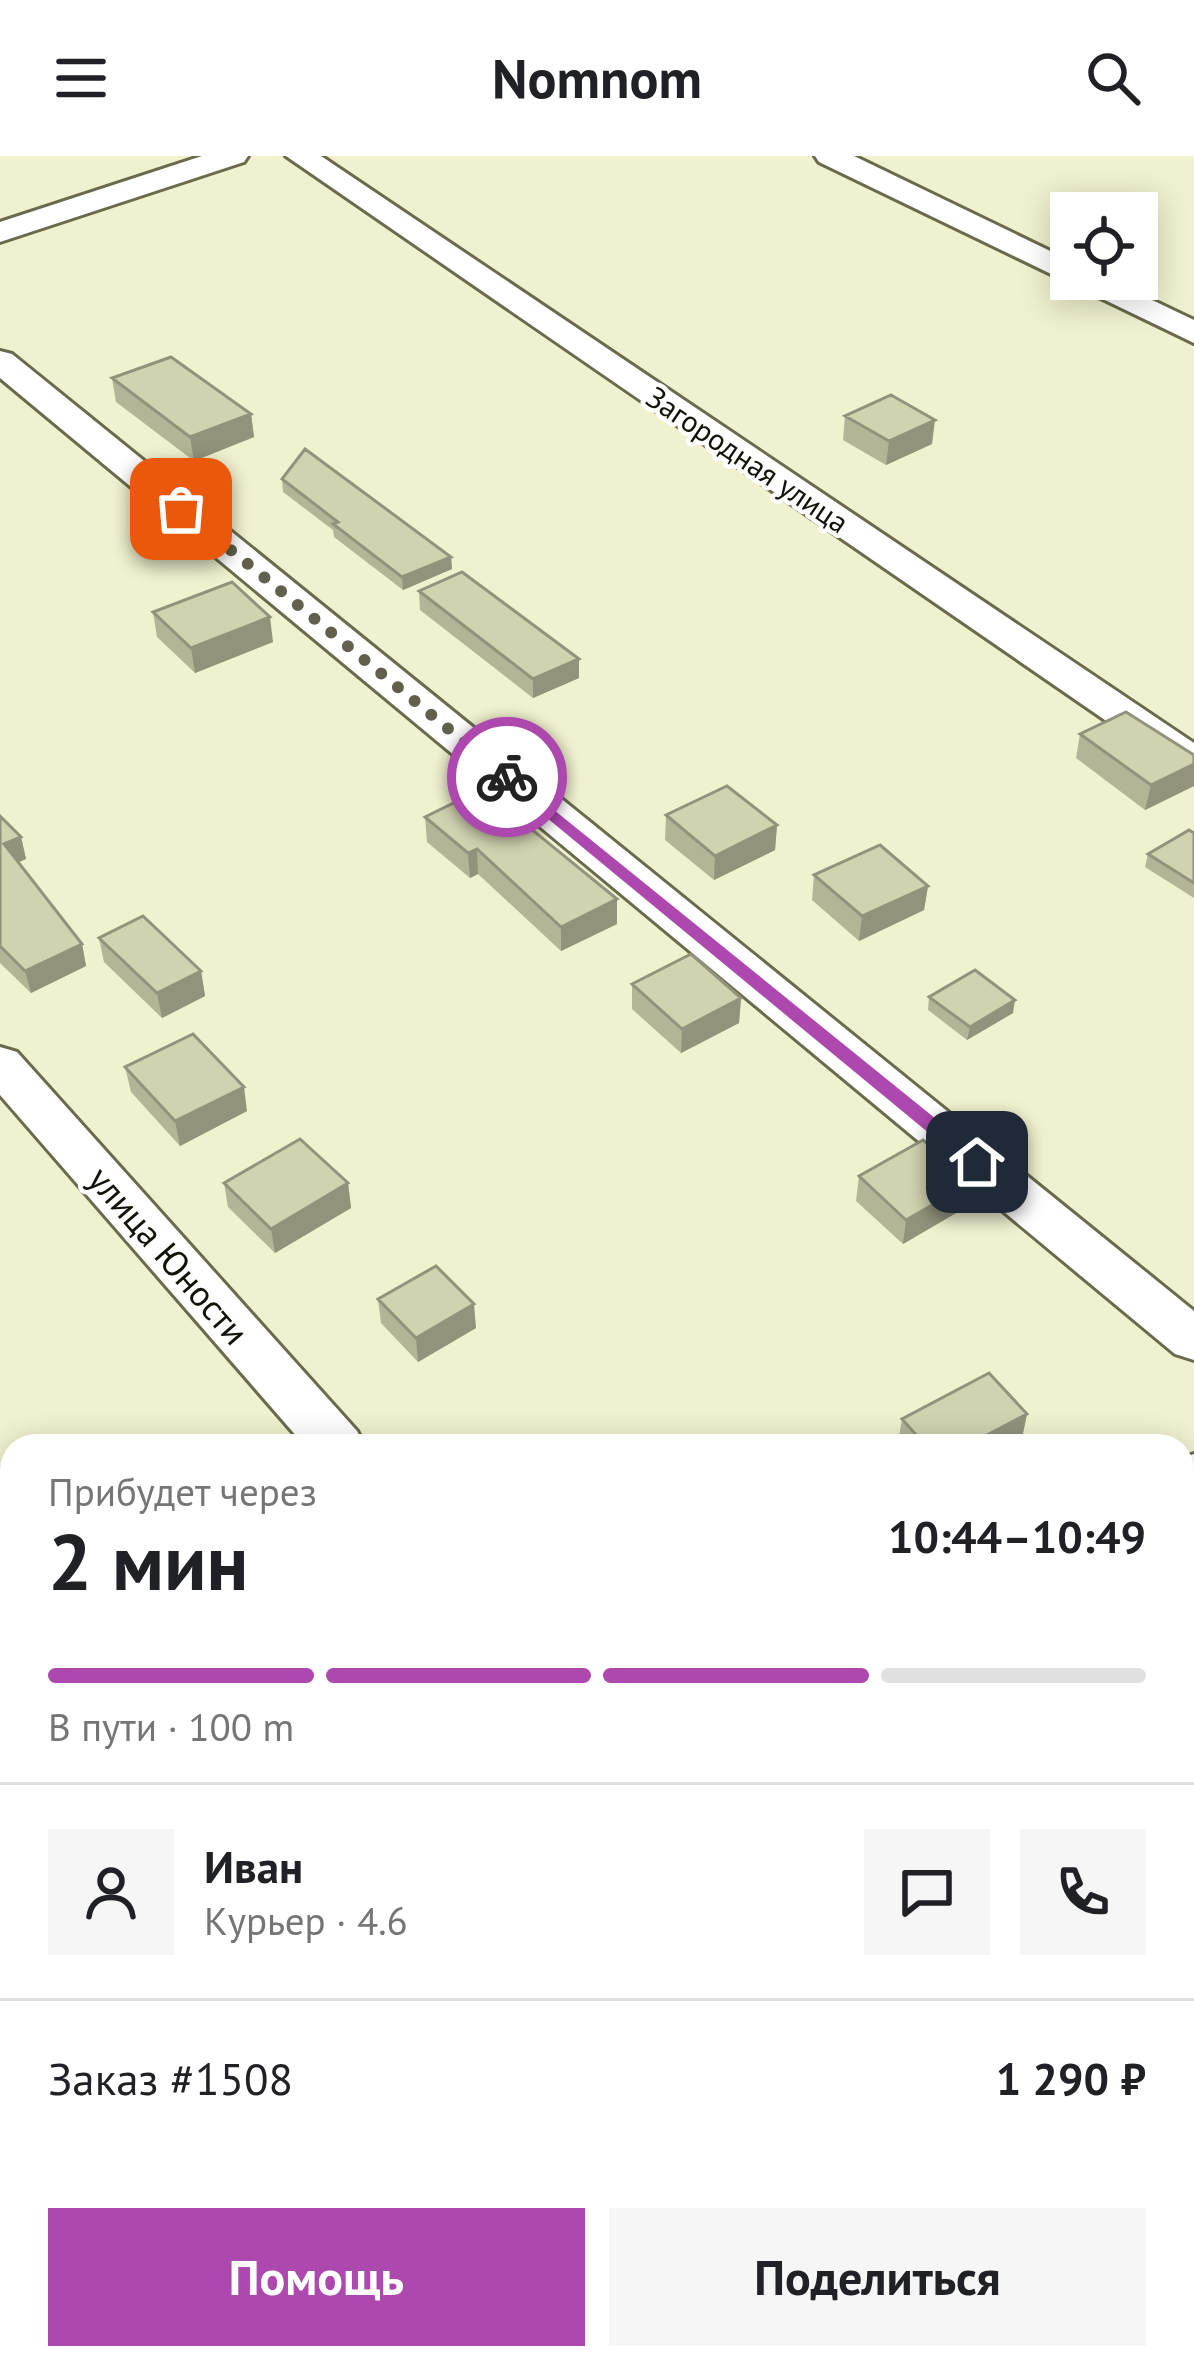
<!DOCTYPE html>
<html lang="ru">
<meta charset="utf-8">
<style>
body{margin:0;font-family:"PT Sans",sans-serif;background:#f6f6f6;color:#202124;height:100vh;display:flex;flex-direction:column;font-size:45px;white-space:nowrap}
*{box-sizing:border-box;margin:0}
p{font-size:39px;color:#757577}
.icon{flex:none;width:66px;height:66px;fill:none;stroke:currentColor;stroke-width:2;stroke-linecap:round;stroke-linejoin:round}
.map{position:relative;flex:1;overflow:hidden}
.side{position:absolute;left:0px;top:1278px;width:1194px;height:936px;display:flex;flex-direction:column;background:#fff;border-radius:36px 36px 0 0;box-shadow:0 6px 30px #0003}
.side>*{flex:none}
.tools{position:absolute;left:1050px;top:36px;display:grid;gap:24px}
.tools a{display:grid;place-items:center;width:108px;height:108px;border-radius:0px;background:#fff;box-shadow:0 6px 30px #0003;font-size:60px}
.pin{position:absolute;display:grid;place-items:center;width:102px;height:102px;color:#fff;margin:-51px;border-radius:24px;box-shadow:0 6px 18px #0006}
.courier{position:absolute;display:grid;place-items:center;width:120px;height:120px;margin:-60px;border:9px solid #ad48ae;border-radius:50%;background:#fff;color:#222;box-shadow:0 3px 15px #0007}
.summary em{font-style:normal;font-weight:700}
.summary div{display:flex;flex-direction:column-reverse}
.summary{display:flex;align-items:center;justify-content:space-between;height:204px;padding:0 48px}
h1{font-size:78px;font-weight:700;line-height:90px}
.bar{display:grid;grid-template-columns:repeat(4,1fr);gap:18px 12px;align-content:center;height:144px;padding:0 48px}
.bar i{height:15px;border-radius:9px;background:#e0e0e0}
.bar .current{background:#ad48ae}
.bar p{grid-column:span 4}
.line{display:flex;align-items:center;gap:30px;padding:0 48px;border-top:3px solid #e0e0e0}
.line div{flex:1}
.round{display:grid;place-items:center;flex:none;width:126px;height:126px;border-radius:0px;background:#f6f6f6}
.action{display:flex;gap:24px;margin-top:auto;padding:24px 48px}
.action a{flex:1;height:138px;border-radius:0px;background:#ad48ae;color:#fff;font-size:48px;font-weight:700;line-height:138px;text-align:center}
.action a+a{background:#f6f6f6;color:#202124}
header{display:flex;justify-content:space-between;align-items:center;height:156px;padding:0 48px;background:#fff;font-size:54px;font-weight:700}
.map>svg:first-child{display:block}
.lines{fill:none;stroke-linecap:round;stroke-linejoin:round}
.lane-casing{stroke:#6a6b4c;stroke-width:6}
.street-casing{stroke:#6a6b4c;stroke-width:6}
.lane{fill:#fff;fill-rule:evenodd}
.street{fill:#fff;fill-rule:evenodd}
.wall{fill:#b4b597}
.shaded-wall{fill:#92937b}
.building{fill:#d1d2b0;stroke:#92937b;stroke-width:3}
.route{fill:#ad48ae}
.done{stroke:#60604d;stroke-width:12;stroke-dasharray:0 21.6}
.labels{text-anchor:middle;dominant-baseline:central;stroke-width:9;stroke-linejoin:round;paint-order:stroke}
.far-street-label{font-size:30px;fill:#121207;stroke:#fff}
.street-label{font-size:36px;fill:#121207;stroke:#fff}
</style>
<header><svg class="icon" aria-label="menu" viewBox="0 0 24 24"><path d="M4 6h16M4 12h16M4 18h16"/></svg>Nomnom<svg class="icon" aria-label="search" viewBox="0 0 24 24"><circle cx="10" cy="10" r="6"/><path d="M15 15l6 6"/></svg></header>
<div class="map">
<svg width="1194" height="2214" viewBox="0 0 1194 2214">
<rect width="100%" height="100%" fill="#f0f1ce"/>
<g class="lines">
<defs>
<path id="lane" d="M536,2202H580L585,2214H541Z"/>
<path id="street" d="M202,0H248L244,6L0,86V66Z
M286,0H321L1194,587V619L1179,615Z
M815,0H854L1071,105V123H1108L1194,164V187L819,6Z
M0,195L12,198L1194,1155V1204L1175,1198L0,222Z
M0,891L17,896L357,1275L365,1290H305L0,939Z
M1194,1298V1344L1182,1348V1302Z
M12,1712V1770L0,1773V1715Z
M1194,1944V2017L1182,2022V1949Z
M939,2202H1014L1009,2214H934Z"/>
</defs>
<use href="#lane" class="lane-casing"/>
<use href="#street" class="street-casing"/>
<use href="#lane" class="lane"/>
<use href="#street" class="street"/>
</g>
<path class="wall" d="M112,222L251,258L254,281L194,305L116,246Z
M845,260L932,288L886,309L843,284Z
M282,323L451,401L452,413L403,434L334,381L333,374L283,336Z
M419,435L579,503V522L533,542L420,454Z
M153,456L273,486L195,517L157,481Z
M1080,578L1194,599V630L1145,654L1076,602Z
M666,659L777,669L775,694L714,724L665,684Z
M0,660L21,681L26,703L18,706L82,788L86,810L31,837L0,807Z
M425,661L617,768L561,795L478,718L470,722L427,686Z
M1194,677V742L1145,711L1148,698Z
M814,719L928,730L924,754L859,785L812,744Z
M99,782L201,815L205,840L162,862L104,806Z
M632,828L741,842L739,867L681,897L632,853Z
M929,841L1013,857L967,884L928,854Z
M125,911L247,955L180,990L131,936Z
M859,1020L968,1050L903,1088L856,1045Z
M224,1027H348L351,1052L275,1097L228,1051Z
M378,1143L476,1172L418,1206L381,1167Z
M1027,1258L1022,1282L1006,1290H901L898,1286L902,1263Z"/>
<path class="shaded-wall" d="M251,258L254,281L194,305L190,281Z
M935,264L932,288L886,309L889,285Z
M451,401L452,413L403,434L402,421Z
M270,461L273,486L195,517L191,492Z
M579,503V522L533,542V523Z
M1194,608V630L1145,654L1151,629Z
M777,669L775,694L714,724L715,700Z
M21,681L26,703L10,710L4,688Z
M477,693L478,718L470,722L468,697Z
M928,730L924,754L859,785L862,760Z
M617,743V768L561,795V771Z
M82,788L86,810L31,837L25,815Z
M201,815L205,840L162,862L157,837Z
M741,842L739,867L681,897L682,873Z
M1015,844L1013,857L967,884L970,871Z
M244,931L247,955L180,990L175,965Z
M972,1026L968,1050L903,1088L906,1064Z
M348,1027L351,1052L275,1097L271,1073Z
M474,1148L476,1172L418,1206L416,1182Z
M1027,1258L1022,1282L1006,1290H966Z"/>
<path class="building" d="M171,201L251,258L190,281L112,222Z
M891,239L935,264L889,285L845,260Z
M305,293L451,401L402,421L333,368L338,366L282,323Z
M462,416L579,503L533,523L419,435Z
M232,426L270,461L191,492L153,456Z
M1126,556L1194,599V608L1151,629L1080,578Z
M727,630L777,669L715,700L666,659Z
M482,633L617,743L561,771L477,693L468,697L425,661Z
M0,660L21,681L4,688L82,788L25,815L0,790Z
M1189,674L1194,677V727L1148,698Z
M880,689L928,730L862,760L814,719Z
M143,760L201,815L157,837L99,782Z
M691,798L741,842L682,873L632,828Z
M975,814L1015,844L970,871L929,841Z
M193,878L244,931L175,965L125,911Z
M300,983L348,1027L271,1073L224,1027Z
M923,984L972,1026L906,1064L859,1020Z
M436,1110L474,1148L416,1182L378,1143Z
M989,1217L1027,1258L966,1290H926L902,1263Z"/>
<path class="route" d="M507,616L983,1001V1011H970L501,624L499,621Z"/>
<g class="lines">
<path class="done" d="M181,353L507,621"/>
</g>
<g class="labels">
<g class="far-street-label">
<text transform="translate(748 303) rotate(34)">Загородная улица</text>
</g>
<g class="street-label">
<text transform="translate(169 1099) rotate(49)">улица Юности</text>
</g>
</g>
</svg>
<div class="tools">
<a><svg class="icon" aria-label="locate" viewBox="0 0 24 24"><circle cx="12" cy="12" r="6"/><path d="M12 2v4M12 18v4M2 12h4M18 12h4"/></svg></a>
</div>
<div class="pin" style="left:181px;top:353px;background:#ea580c"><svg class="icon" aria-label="bag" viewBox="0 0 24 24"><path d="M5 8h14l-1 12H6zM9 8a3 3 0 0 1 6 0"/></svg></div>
<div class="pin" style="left:977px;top:1006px;background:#1f2937"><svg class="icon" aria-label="home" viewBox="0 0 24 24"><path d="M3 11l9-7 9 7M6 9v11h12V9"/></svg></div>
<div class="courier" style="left:507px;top:621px"><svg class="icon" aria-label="bike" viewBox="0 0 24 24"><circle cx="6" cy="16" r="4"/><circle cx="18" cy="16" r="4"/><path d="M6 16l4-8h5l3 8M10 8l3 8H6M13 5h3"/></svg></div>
<section class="side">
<div class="summary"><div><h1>2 мин</h1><p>Прибудет через</p></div><em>10:44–10:49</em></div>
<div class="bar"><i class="current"></i><i class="current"></i><i class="current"></i><i></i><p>В пути · 100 m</p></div>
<div class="line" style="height:216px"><a class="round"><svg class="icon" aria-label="person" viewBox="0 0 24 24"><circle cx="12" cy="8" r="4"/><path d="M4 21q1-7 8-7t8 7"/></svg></a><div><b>Иван</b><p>Курьер · 4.6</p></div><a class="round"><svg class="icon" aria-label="chat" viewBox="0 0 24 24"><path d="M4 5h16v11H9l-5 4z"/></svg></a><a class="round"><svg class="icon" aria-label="phone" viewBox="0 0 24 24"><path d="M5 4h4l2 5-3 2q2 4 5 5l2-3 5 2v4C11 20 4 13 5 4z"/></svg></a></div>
<div class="line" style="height:156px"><div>Заказ #1508</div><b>1 290 ₽</b></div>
<div class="action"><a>Помощь</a><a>Поделиться</a></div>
</section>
</div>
